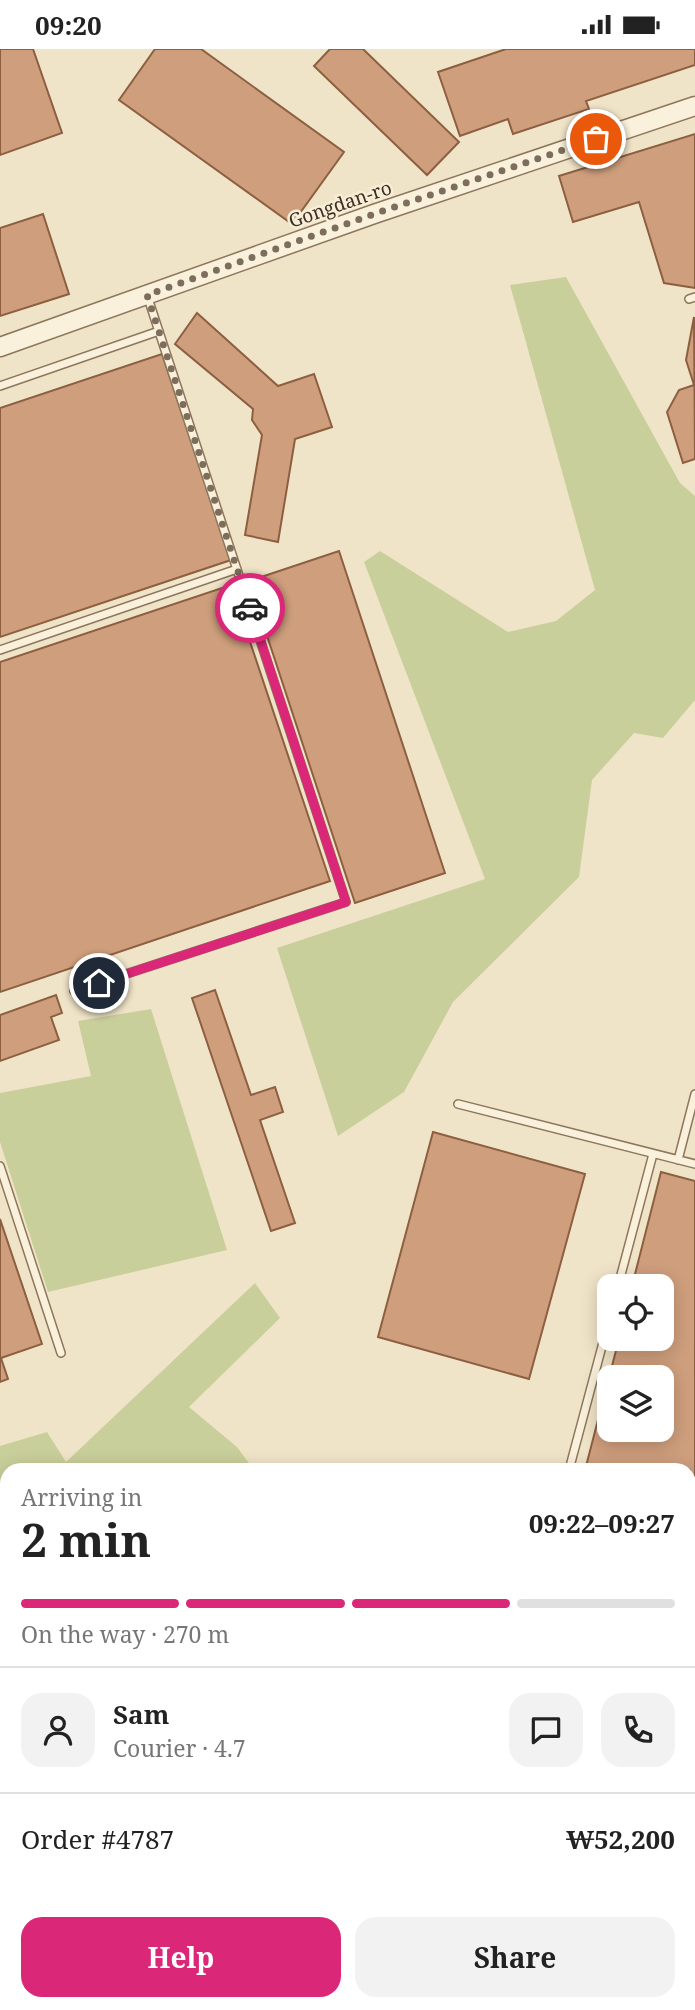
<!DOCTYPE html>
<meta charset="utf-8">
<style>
body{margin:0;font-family:"Noto Serif",serif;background:#f2f2f2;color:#222;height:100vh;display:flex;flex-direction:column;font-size:26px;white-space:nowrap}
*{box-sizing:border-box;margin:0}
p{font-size:23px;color:#767676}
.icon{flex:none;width:38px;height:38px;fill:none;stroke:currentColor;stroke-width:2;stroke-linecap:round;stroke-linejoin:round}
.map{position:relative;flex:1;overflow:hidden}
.panel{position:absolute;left:0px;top:1414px;width:696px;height:548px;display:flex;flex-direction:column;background:#fff;border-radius:21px 21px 0 0;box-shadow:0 4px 18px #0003}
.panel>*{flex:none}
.controls{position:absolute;left:597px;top:1225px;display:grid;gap:14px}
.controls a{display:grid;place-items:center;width:77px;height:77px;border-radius:14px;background:#fff;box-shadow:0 4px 18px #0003;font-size:35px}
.pin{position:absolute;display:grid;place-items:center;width:60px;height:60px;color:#fff;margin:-30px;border:4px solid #fff;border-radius:50%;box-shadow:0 2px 7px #0007}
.courier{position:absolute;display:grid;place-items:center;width:70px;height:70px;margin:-35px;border:5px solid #db2777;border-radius:50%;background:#fff;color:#222;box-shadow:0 2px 9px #0007}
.headline em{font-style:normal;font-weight:700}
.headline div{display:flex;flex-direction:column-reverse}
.headline{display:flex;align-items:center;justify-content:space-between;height:119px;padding:0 21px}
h1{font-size:46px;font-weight:700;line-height:52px}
.bar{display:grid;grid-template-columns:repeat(4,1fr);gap:10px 7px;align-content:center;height:84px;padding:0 21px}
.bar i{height:9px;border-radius:5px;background:#e0e0e0}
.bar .selected{background:#db2777}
.bar p{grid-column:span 4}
.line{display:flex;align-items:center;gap:18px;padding:0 21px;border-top:2px solid #e0e0e0}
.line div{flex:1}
.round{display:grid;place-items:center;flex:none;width:74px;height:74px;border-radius:21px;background:#f2f2f2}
.primary-button{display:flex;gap:14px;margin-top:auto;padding:14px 21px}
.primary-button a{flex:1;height:80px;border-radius:21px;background:#db2777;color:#fff;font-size:28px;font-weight:700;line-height:80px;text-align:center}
.primary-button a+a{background:#f2f2f2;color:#222}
.status{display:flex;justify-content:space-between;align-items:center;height:49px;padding:0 35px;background:#fff;direction:ltr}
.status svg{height:19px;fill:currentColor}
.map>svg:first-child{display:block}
.green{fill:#c9cf9b}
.building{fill:#cf9f7d;stroke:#8d5f41;stroke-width:2;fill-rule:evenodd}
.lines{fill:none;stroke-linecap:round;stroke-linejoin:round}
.service-casing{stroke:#8d765c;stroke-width:10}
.minor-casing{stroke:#8d765c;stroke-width:18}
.tertiary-casing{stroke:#8d765c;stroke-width:21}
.trunk-casing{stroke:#5b4430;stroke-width:26}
.service{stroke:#faf1dc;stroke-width:7}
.minor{stroke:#faf1dc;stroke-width:14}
.tertiary{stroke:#faf1dc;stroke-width:18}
.trunk{stroke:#eabe7c;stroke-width:23}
.done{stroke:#7c6e5b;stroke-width:7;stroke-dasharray:0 12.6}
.route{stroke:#db2777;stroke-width:9}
.labels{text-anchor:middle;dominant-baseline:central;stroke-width:5;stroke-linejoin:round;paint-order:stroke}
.street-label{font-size:19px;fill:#3d2e20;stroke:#f7eed8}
</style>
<div class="status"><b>09:20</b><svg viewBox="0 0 49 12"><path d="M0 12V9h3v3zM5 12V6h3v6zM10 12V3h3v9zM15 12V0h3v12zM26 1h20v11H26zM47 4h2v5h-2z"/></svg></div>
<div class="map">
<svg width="695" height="1961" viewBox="0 0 695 1961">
<rect width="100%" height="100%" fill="#f0e4c8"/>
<path class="green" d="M566,228L680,434L695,447V651L663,689L634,684L592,731L579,828L453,953L404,1043L338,1087L277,899L485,830L364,513L380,502L508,583L556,572L595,541L510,236Z
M151,960L227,1201L48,1243L0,1093V1044L91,1027L78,972Z
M255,1234L280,1269L189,1358L237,1398L254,1421H7V1451L0,1449V1397L47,1383L66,1413Z"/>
<path class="building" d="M0,0H33L62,84L0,106Z
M155,0H201L344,103L292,175L119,51Z
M330,0H363L459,93L427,126L314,17Z
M506,0H695V16L586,52L589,60L513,85L508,70L460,87L438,23Z
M695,85V239L664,234L639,153L573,173L559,127Z
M43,165L69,245L0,267V179Z
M197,264L278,337L314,325L332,378L295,390L278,493L245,486L262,386L252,371L253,360L175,295Z
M694,268L695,410L683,414L667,363L679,341L694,336L686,311Z
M162,305L231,511L0,588V359Z
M339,502L445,824L355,854L249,532Z
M231,536L330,832L0,943V613Z
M215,941L251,1046L275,1038L283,1063L260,1071L295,1174L271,1182L192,949Z
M56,946L62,964L51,968L59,991L0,1012V966Z
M433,1083L585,1125L529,1330L378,1288Z
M661,1123L695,1132V1490L690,1489V1421H585L619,1290H662V1237H632ZM609,1328H662V1381H609Z
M0,1170L42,1295L1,1309L8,1330L0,1333Z"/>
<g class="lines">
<defs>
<path id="service" d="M689,250L695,248
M0,337L159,282
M0,601L237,520
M74,942L346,853L147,246
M458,1055L695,1115
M678,1111L695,1045
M0,1117L61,1304
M618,1237L653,1105
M569,1421L609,1271"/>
<path id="minor" d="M0,1768L7,1771
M121,1955L123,1961"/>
<path id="tertiary" d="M0,298L374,165L695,57"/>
<path id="trunk" d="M0,1512L7,1513
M0,1546L7,1547
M690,1649L695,1650
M690,1678L695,1680"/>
</defs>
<use href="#service" class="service-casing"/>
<use href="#minor" class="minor-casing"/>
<use href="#tertiary" class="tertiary-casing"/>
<use href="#trunk" class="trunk-casing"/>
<use href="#service" class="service"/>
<use href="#minor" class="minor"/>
<use href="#tertiary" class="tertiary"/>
<use href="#trunk" class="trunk"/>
</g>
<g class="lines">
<path class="done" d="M250,559L147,246L374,165L596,90"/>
<path class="route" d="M99,934L346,853L250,559"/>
</g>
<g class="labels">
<g class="street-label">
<text transform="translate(340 155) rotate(-19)">Gongdan-ro</text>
</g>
</g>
</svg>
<div class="controls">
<a><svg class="icon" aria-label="locate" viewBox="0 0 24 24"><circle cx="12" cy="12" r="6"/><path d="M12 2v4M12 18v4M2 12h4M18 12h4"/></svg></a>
<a><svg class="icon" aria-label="layers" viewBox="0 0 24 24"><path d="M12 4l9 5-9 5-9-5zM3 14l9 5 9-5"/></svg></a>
</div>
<div class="pin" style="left:596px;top:90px;background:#ea580c"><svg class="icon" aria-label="bag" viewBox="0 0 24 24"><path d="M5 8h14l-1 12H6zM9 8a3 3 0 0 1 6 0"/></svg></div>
<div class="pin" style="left:99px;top:934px;background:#1f2937"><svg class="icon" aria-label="home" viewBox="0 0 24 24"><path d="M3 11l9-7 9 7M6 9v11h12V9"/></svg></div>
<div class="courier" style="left:250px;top:559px"><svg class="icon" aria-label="car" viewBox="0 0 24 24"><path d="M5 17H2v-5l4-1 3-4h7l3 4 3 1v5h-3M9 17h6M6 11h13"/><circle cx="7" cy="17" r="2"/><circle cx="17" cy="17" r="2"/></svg></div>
<section class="panel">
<div class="headline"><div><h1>2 min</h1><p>Arriving in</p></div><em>09:22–09:27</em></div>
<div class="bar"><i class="selected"></i><i class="selected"></i><i class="selected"></i><i></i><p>On the way · 270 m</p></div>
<div class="line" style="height:126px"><a class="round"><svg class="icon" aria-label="person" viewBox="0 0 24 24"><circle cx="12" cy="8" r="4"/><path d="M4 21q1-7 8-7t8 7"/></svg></a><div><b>Sam</b><p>Courier · 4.7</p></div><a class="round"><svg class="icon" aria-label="chat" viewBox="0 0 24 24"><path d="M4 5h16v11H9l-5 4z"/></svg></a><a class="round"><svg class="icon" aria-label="phone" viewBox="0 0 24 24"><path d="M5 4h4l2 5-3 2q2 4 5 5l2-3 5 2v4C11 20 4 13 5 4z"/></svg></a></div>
<div class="line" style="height:91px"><div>Order #4787</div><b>₩52,200</b></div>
<div class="primary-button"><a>Help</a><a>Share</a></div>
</section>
</div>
